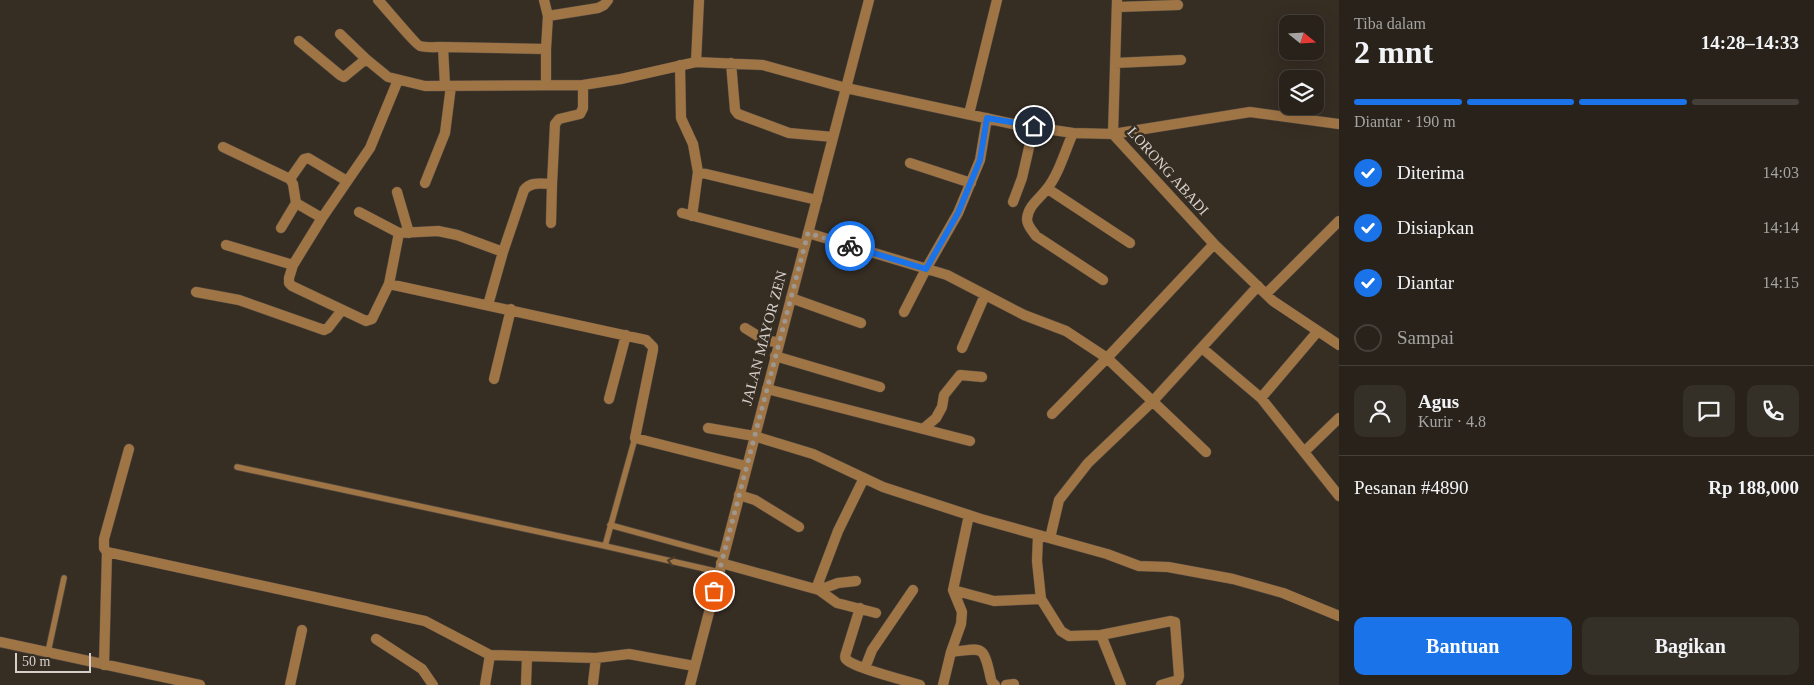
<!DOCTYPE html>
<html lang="id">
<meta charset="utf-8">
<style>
body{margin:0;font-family:Georgia,serif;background:#342f27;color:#f1f3f6;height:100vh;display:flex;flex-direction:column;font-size:19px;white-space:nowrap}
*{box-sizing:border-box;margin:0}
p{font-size:16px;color:#a5a4a2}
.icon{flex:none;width:28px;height:28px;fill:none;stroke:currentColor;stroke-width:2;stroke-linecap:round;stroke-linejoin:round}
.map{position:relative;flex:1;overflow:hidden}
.details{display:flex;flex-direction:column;background:#28221a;width:475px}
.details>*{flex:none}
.needle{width:32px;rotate:108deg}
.tools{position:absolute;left:1279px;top:15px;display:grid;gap:10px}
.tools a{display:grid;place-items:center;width:45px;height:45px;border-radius:10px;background:#28221a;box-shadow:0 5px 20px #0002,0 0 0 1px #443f39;font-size:25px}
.scale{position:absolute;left:15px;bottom:12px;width:76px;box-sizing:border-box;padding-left:5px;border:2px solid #d6d0cb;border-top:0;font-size:14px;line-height:18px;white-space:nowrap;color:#d6d0cb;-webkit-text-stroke:4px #362d23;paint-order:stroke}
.pin{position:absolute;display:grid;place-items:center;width:42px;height:42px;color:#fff;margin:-21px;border:2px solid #fff;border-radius:50%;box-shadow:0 1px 5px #0007}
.courier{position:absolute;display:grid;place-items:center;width:50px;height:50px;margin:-25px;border:4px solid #1a73e8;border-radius:50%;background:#fff;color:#222;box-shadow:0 1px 6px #0007}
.overview em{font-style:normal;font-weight:700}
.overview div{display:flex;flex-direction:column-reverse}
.overview{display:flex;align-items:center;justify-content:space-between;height:85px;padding:0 15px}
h1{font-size:32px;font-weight:700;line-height:38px}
.bar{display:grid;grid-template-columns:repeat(4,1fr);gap:8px 5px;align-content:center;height:60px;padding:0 15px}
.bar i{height:6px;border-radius:4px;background:#443f39}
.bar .active{background:#1a73e8}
.bar p{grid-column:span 4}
.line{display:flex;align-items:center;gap:12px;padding:0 15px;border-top:1px solid #443f39}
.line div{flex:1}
.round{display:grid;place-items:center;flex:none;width:52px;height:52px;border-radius:10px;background:#342f27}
ol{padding:0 15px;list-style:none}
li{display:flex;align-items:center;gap:15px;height:55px}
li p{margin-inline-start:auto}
li .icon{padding:5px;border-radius:50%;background:#1a73e8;color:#fff;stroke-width:4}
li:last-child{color:#a5a4a2}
li i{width:28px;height:28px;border:2px solid #443f39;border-radius:50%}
.cta{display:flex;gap:10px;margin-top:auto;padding:10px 15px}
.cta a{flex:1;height:58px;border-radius:10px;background:#1a73e8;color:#fff;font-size:20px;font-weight:700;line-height:58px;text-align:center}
.cta a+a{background:#342f27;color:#f1f3f6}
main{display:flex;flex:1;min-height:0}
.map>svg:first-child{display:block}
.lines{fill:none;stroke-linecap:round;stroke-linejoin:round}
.service-casing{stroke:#534a41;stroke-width:7}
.minor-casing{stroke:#534a41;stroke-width:11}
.tertiary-casing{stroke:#534a41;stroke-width:11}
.service{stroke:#a07546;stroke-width:5.5}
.minor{stroke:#a07546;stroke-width:10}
.tertiary{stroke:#a07546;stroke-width:10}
.oneway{stroke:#4b3b2a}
.done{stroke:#9e9790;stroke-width:5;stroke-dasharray:0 9}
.route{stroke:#1a73e8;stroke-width:6}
.labels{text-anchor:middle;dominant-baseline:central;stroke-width:5;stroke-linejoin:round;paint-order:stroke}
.street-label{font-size:15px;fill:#d6d0cb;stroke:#362d23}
</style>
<main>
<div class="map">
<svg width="1339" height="685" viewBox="0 0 1339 685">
<rect width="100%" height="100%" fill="#362d23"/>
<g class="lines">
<defs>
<path id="service" d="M237,467L605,546L719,572
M610,525L723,556
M605,546L635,438
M48,652L64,578"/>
<path id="minor" d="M378,0C384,6 416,45 420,46C427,48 436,47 443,47L445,86
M544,0L548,16L546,49V85
M1117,7L1178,5
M548,16L598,8L604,5L608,0
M340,34L366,59L388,77L425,86L583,85L621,79L696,62L763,65L846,88L1013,124L1073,133L1113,134L1250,112L1339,124
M299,41L340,75L344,77L366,59
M443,47L546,49
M696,62L699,0
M731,63L735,110L738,114L789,133L833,137
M1115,63L1181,60
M680,65L681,118L693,144L698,172L817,200
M398,80L370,148L322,218L293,265L289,278V283L292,286L366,321L372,319L389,284L646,340L653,347V350L635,438L746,466
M969,114L997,0
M1073,133C1065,151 1059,174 1046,190C1039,199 1028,206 1027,219C1027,226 1032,230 1036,236L1103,280
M1113,134L1214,244L1273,301L1339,345
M1113,134L1117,0
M223,147L290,179L293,184L296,203L322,218
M910,163L971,183
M290,179L304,159L308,158L347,181
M425,183L445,133L451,86
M1048,189L1130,243
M397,192L409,233
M1013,202L1022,178L1034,126
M359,212L399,233L389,284
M682,213L805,245
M692,216L698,172
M551,223L552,184
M281,228L296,203
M399,233L438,231L457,235L503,252
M808,233L947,275L1024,315L1066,331L1107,358L1052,414
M226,245L293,265
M196,292L239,300L324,330L328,328L342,310
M1266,294L1339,221
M791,298L861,323
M488,305L503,252L524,190C531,181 542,184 552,184L555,124L559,119L580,114L583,108V85
M904,312L926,269L958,213L980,160L987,118
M745,328L766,341L779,342
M1318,331L1261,398L1339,496
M962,348L985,295
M1202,348L1261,398
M775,356L880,387
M494,379L511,309
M767,389L970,441
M609,399L626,335
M708,428L754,436L813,454L883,487L981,519L1107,554L1139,566L1168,567L1233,579L1283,593L1339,616
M923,429L936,418L942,407L944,395L960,375L982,377
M129,449L104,539V548L107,552L425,621L490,655L596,658L629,654L694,666
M1206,452L1107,358L1214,244
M1304,452L1339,418
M739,495L755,500L799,527
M1038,535L1037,561L1041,599L1061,631L1069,636L1101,635L1121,685
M1050,538L1059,500L1088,463L1153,401L1258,286
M721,563L819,590L837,603L876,613
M816,589L838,531L864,478
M819,590L838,583L856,581
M953,590L994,601L1041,599
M860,608L846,653C845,656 844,658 847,660C855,668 907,681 920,685
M1101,635L1171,621L1175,622L1179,676L1178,680L1161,685
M376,639L422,669L433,685
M0,642L200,685
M951,652C981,649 983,643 990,675C991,680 991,682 995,685
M104,665L107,552
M865,668L872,650L913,590
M593,683L596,658
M290,685L302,630
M485,685L490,655
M526,685L527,656
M943,685L951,652L961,624L962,612L953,590L969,515
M1006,685L1014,684"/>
<path id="tertiary" d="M690,685L869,0"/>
</defs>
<use href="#service" class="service-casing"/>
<use href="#minor" class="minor-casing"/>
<use href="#tertiary" class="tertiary-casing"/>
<use href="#service" class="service"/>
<use href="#minor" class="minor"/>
<use href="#tertiary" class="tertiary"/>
</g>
<defs><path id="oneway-chevron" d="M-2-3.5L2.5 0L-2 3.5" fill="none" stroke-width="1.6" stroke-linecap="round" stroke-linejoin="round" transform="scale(1.25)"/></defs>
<use class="oneway" href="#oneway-chevron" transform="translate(671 561) rotate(-167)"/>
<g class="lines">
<path class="done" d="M714,591L808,233L850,246"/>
<path class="route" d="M850,246L926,269L958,213L980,160L987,118L1034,126"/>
</g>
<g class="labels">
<g class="street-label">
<text transform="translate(1168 171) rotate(48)">LORONG ABADI</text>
<text transform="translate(764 338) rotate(-75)">JALAN MAYOR ZEN</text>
</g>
</g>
</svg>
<div class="tools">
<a><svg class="needle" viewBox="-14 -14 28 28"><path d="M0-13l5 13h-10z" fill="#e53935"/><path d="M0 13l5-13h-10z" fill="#a5a4a2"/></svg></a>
<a><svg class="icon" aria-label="layers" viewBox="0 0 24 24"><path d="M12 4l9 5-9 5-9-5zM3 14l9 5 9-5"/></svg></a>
</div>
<div class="scale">50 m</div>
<div class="pin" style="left:714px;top:591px;background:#ea580c"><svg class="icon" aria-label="bag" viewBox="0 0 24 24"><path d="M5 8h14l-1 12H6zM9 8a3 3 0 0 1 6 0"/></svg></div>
<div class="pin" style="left:1034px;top:126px;background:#1f2937"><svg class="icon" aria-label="home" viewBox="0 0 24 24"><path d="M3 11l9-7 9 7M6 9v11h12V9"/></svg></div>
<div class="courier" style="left:850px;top:246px"><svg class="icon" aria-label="bike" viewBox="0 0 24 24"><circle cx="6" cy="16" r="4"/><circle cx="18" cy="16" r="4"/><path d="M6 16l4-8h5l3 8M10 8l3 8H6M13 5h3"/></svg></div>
</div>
<section class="details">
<div class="overview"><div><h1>2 mnt</h1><p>Tiba dalam</p></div><em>14:28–14:33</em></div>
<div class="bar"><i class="active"></i><i class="active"></i><i class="active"></i><i></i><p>Diantar · 190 m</p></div>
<ol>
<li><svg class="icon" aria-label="check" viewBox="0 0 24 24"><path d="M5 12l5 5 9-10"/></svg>Diterima<p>14:03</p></li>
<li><svg class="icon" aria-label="check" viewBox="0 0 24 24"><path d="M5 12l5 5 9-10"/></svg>Disiapkan<p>14:14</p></li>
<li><svg class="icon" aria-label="check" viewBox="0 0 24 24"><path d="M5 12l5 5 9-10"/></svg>Diantar<p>14:15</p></li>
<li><i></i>Sampai</li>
</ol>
<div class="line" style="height:90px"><a class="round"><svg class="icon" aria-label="person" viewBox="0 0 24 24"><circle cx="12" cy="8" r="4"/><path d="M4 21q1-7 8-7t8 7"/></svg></a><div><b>Agus</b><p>Kurir · 4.8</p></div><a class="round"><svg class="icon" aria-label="chat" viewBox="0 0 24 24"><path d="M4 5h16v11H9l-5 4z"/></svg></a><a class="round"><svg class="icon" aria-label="phone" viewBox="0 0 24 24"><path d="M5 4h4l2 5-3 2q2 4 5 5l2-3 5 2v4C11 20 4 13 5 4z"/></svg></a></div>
<div class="line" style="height:65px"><div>Pesanan #4890</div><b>Rp 188,000</b></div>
<div class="cta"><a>Bantuan</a><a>Bagikan</a></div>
</section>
</main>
